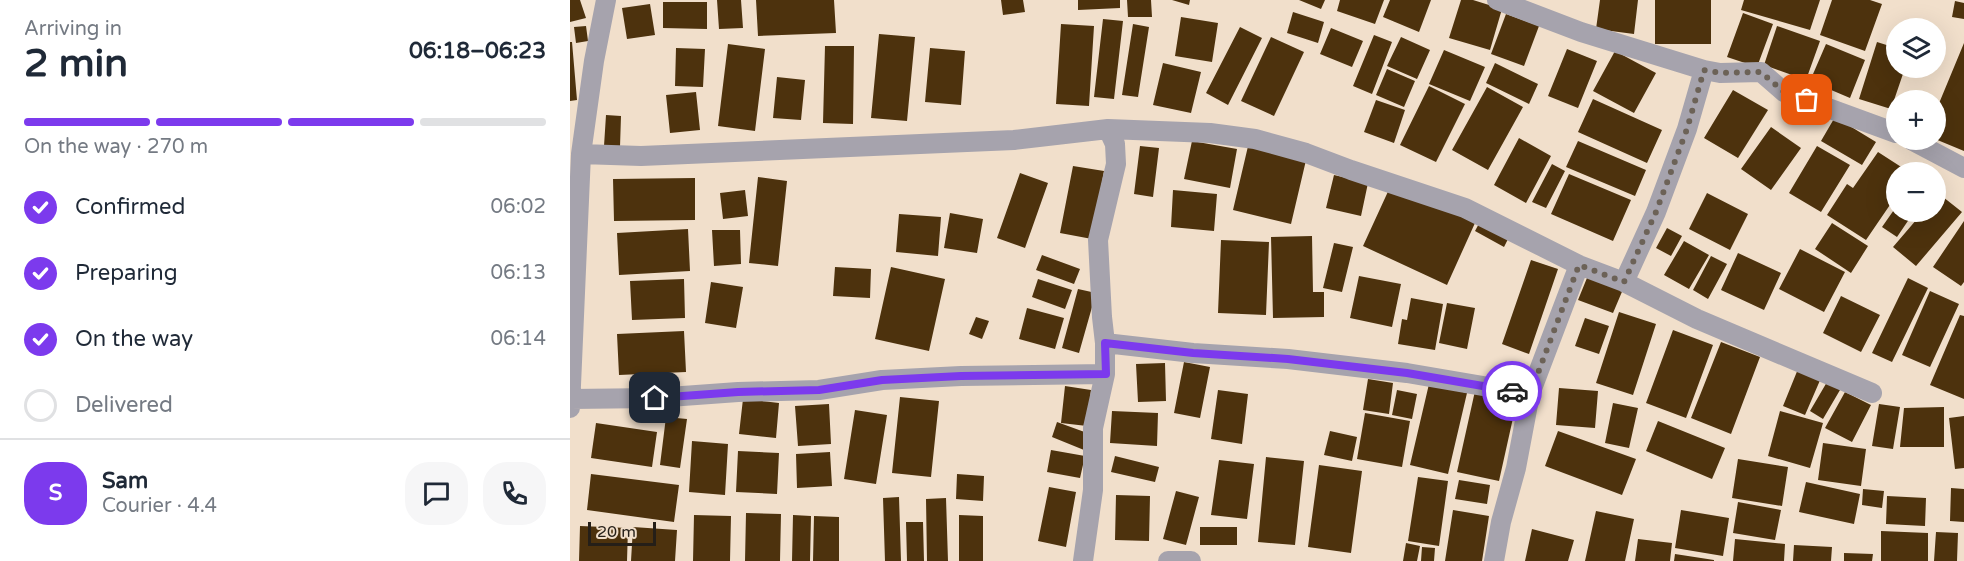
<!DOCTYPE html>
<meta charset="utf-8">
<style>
body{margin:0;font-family:"Varela Round",sans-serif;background:#f6f6f7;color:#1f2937;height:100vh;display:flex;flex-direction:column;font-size:22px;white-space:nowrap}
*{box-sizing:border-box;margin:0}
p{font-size:20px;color:#747a83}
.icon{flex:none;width:33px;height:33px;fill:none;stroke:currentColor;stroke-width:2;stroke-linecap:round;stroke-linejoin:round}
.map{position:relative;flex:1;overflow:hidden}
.drawer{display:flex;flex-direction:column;background:#fff;width:570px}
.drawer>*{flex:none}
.buttons{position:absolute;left:1316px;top:18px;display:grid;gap:12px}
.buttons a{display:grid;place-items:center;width:60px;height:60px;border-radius:50%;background:#fff;box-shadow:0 6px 24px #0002;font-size:30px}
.scale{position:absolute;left:18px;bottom:15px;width:68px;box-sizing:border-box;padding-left:6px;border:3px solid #251f18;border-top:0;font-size:16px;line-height:21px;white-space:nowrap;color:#251f18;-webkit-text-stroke:4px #f1dfcb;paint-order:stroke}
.pin{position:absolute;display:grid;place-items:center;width:51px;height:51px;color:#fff;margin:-26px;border-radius:12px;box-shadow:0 3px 9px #0006}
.courier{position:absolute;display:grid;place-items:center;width:60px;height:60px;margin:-30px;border:4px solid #7c3aed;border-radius:50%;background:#fff;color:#222;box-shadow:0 2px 8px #0007}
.summary em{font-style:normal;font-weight:800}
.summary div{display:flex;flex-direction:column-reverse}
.summary{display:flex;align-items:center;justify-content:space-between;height:102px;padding:0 24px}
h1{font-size:39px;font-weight:800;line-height:45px}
.bar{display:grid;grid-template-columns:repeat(4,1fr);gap:9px 6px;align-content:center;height:72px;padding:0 24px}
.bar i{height:8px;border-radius:4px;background:#e0e1e3}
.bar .current{background:#7c3aed}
.bar p{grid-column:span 4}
.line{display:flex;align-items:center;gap:15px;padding:0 24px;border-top:2px solid #e0e1e3}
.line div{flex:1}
.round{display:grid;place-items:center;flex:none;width:63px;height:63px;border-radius:24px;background:#f6f6f7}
ol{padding:0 24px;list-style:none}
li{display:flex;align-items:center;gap:18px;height:66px}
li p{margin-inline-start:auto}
li .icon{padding:6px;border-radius:50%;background:#7c3aed;color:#fff;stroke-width:4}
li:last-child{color:#747a83}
li i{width:33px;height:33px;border:3px solid #e0e1e3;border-radius:50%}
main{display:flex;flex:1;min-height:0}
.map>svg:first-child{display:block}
.building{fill:#4d320d}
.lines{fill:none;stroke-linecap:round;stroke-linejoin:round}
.minor{stroke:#a6a3ad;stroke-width:20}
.done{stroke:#6c6257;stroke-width:6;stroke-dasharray:0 10.8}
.route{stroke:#7c3aed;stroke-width:8}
</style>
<main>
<section class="drawer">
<div class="summary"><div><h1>2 min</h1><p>Arriving in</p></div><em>06:18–06:23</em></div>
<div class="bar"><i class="current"></i><i class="current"></i><i class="current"></i><i></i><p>On the way · 270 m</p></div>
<ol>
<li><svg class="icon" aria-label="check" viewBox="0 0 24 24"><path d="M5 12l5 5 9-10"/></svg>Confirmed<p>06:02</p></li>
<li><svg class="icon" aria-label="check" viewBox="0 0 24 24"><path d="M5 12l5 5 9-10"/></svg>Preparing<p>06:13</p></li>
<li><svg class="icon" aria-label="check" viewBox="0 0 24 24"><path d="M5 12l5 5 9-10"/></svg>On the way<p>06:14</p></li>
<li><i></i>Delivered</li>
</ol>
<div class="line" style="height:108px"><b class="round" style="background:#7c3aed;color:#fff">S</b><div><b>Sam</b><p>Courier · 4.4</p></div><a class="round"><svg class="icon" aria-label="chat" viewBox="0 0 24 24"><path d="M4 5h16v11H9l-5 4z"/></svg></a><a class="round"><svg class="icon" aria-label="phone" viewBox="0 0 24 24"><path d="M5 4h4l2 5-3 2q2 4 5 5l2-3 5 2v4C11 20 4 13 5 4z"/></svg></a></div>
</section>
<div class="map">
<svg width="1394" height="561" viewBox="0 0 1394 561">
<rect width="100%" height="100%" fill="#f1dfcb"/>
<path class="building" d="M0,0H10L16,18L0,22Z
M147,0H171L173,28L149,29Z
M186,0H264L266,33L188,36Z
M431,0H453L455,12L433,15Z
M508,0H550V8L508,10Z
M557,0H581L582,17H558Z
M602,0H620L619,5Z
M729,0H755L751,9Z
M770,0H814L805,24L767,11Z
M820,0H861L849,32L813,17Z
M891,0H903L932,9L920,50L879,38Z
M1030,0H1068L1064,34L1026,29Z
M1085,0H1141V44H1085Z
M1174,0H1250L1240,30L1171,10Z
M1262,0H1300L1312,4L1295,51L1250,35Z
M1385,1L1394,3V19L1382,17Z
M93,2H137V29L93,28Z
M80,4L85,35L57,39L52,8Z
M723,12L754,22L748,43L717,33Z
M1173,13L1203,24L1187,67L1157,57Z
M936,14L969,26L954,66L921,54Z
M611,17L648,23L642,62L605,56Z
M533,19L553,21L544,99L524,97Z
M491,24L524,26L519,106L486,104Z
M563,24L579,27L568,97L552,95Z
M16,26L18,41L6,43L4,27Z
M1207,26L1250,41L1236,80L1194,65Z
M670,27L692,38L658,105L636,93Z
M761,28L793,41L782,67L750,54Z
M309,34L345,37L337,121L301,118Z
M804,35L822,42L802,94L783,86Z
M701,37L734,52L704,116L671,101Z
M831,37L860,50L847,79L817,66Z
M0,42H2L7,100L0,101Z
M1307,42L1326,48V68H1335L1321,109L1289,99Z
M1394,43V151L1365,139V113Z
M158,44L195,49L185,131L148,126Z
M1256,44L1295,60L1280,98L1240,81Z
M255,46H284L283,124L253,123Z
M106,48L135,49L133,87L105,86Z
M360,48L395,51L391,105L355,102Z
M997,49L1027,61L1008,108L978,96Z
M874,50L915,67L900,101L859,84Z
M1045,51L1086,73L1064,113L1023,91Z
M593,63L631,72L621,113L583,105Z
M925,63L968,84L959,104L916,83Z
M817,69L845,81L834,107L806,95Z
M207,77L235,80L231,120L203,118Z
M859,86L895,104L866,162L830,145Z
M917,87L953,107L918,170L882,150Z
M1163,90L1198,110L1168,158L1134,138Z
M126,92L130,130L100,133L96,95Z
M1023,99L1092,130L1077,163L1008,132Z
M806,100L835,110L824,143L794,132Z
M36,115L51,116L50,147L34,146Z
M1265,117L1306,142L1292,165L1251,141Z
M1201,127L1231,148L1201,190L1171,169Z
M949,138L981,156L956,203L924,185Z
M622,141L667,149L660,188L614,179Z
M1008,141L1076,170L1065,196L996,167Z
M679,142L737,156L721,224L663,210Z
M570,146L589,148L583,197L564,194Z
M1247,146L1280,165L1251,212L1219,193Z
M1308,152L1339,172H1326V196L1296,240L1257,215L1277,184L1283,188Z
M982,164L995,171L976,208L962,202Z
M503,166L534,171L522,239L490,233Z
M450,173L478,183L455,248L427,238Z
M999,174L1061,200L1043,241L981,214Z
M764,175L798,183L791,216L756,208Z
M188,177L217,181L208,266L179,263Z
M125,178V220L44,221L43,179Z
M821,185L905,223L877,285L793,246Z
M175,190L178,216L153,219L150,193Z
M603,190L647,194L644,231L601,227Z
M1137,193L1178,214L1160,250L1119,229Z
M1368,193L1392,212L1346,266L1323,247L1353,212H1365V197Z
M1326,207V212H1344L1327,237L1312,227Z
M380,213L413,219L407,253L374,248Z
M329,214L371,217L368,256L326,252Z
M912,218L941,233L934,247L905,231Z
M1394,221V282L1391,286L1363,267Z
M1262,223L1298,246L1281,273L1245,249Z
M1097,228L1112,236L1101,256L1086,248Z
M118,229L120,271L49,275L47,233Z
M142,230H170L171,264L144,266Z
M742,236L743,292H754V317L703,318L701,237Z
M651,240L699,242L696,315L648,313Z
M1114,241L1139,255L1119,289L1094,275Z
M764,243L783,247L772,292L753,288Z
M1230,249L1275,272L1254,312L1209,289Z
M1168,253L1211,273L1194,310L1151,290Z
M472,255L510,269L504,284L466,270Z
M1141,256L1157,264L1138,299L1123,290Z
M961,260L988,269L959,354L932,344Z
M265,267L301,269L300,298L263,296Z
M321,267L375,279L359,351L305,339Z
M1019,273L1054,287L1043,313L1008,300Z
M789,276L831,284L822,327L780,318Z
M1338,278L1358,288L1322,362L1302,353Z
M114,279L115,318L62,320L60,281Z
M468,279L502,290L495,309L462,297Z
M141,282L173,287L166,328L135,323Z
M508,289L526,293L509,353L492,348Z
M1360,291L1389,304L1360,367L1332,355Z
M1271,296L1310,315L1291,352L1253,333Z
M841,298L873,304L865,350L828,344L832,319L837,320Z
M877,303L905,308L897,349L869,343Z
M457,308L494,318L485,349L449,339Z
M1049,312L1086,324L1063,395L1026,383Z
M1390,315L1394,316V399L1360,385Z
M406,317L419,321L412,339L399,334Z
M1015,318L1039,326L1029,354L1005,346Z
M1103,330L1143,345L1116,418L1076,403Z
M114,331L116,372L49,375L47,334Z
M1151,342L1190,357L1161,434L1121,418Z
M614,362L640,367L630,418L604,413Z
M595,363L596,401L568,402L566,364Z
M1228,369L1251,378L1235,415L1213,406Z
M798,379L823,383L819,414L793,410Z
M1257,382L1270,390L1253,419L1240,411Z
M859,384L897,393L878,474L840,465Z
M495,386L521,390L517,426L491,423Z
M989,388L1028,391L1025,428L986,425Z
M648,390L678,394L672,444L641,439Z
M827,390L847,394L842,419L822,415Z
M905,391L947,400L929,481L887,472Z
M1275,392L1301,405L1282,442L1255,428Z
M330,397L369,401L361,477L322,473Z
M173,399L209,403L206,438L169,434Z
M1043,403L1068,408L1059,448L1035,443Z
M259,404L261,444L228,446L225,406Z
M1309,404L1330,407L1323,449L1302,446Z
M1374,407V447H1330L1334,408Z
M285,410L317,415L306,484L274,479Z
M542,411L588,413L587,446L540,443Z
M1210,411L1253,423L1240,468L1198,456Z
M795,413L840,421L832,467L787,459Z
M1394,416V468L1385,469L1379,418Z
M96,417L117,419L110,468L90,465Z
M1088,421L1155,448L1142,479L1076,451Z
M487,422L520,434L514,450L482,437Z
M26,423L87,432L82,467L21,458Z
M760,431L787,437L782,461L754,455Z
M988,431L1066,459L1052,495L975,466Z
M122,441L158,444L155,495L119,492Z
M1253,443L1296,449L1291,486L1248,480Z
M481,450L515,456L510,478L477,472Z
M168,451L209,453L207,494L166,492Z
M260,452L262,486L227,488L226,454Z
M545,456L589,467L585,482L541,472Z
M696,457L734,461L725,545L688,542Z
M1168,459L1218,467L1212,506L1162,498Z
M649,460L684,464L677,519L641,515Z
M749,465L792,471L781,553L738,547Z
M21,474L109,485L104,522L17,510Z
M387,474L414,476L413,501L386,499Z
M848,477L878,481L869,546L838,541Z
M889,480L920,485L917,504L885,499Z
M1236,482L1290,494L1284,524L1229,512Z
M479,487L506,492L496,547L468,541Z
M1381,488L1394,489V522L1380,521Z
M1293,489L1314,491L1312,508L1292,505Z
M606,491L629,497L616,545L593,539Z
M546,495L580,496L579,541L545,540Z
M1317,496L1356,498L1355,526L1316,524Z
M329,497L331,561H315L313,498Z
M376,498L378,561H357L356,499Z
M1168,502L1211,510L1205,540L1163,533Z
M883,510L919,516L912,561H875Z
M1111,510L1159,518L1153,556L1105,548Z
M1026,511L1064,519L1055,561H1015Z
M176,513L211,514L210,561H175Z
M124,515L161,516L160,561H123Z
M223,515L241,516L240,561H222Z
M389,515L413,516V561H389Z
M244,516L269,517V561H243Z
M336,522H353L354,561H337Z
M10,526L58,528L57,561H9Z
M63,527L107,530L105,561H61Z
M630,527H667V545H630Z
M962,529L1004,540L998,561H955Z
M1311,531L1358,533V561H1311Z
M1366,532L1388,533L1387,561H1364Z
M1068,539L1102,543L1100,561H1065Z
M1165,539L1215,544L1214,561H1163Z
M836,543L850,546L847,561H833Z
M1224,545L1262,547L1261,561H1223Z
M852,547L865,548L864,561H851Z
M1274,553L1303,554L1302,561H1274Z
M1105,554L1144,560V561H1104Z"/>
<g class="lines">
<path class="minor" d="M927,0L1011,32L1134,70L1150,73L1191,72L1214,92L1326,133
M1341,140L1394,168
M11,154L71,156L444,140L538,129L640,133L685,139L736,153L781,170L895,208L1009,265L1054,282L1127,319L1302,393
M1054,282L1086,212L1117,129L1134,70
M535,343L623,353L718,359L837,373L960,394
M1,399L85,398L168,392L249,390L312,380L391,376L535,374
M0,408L11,154L24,61L36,0
M513,561L523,490V428L535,374V343L532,317L528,240L546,164L545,144L538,129
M598,561H621
M924,561L931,522L946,468L960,394L1009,265"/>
</g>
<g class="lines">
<path class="done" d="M942,391L960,394L1009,265L1054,282L1086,212L1117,129L1134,70L1150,73L1191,72L1214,92L1237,100"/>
<path class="route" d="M85,398L168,392L249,390L312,380L391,376L536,374L535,343L623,353L718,359L837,373L942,391"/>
</g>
</svg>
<div class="buttons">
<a><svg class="icon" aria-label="layers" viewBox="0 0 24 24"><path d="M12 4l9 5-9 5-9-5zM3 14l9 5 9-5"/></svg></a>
<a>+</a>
<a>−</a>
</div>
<div class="scale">20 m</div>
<div class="pin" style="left:1237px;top:100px;background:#ea580c"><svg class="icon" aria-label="bag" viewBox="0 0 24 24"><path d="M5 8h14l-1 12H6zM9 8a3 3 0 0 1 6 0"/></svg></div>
<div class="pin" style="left:85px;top:398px;background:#1f2937"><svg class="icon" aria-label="home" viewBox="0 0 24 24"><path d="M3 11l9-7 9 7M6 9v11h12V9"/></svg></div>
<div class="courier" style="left:942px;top:391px"><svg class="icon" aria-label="car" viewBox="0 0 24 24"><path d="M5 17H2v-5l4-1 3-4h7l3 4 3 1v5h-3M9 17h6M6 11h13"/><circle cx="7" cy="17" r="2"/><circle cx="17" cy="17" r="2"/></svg></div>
</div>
</main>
